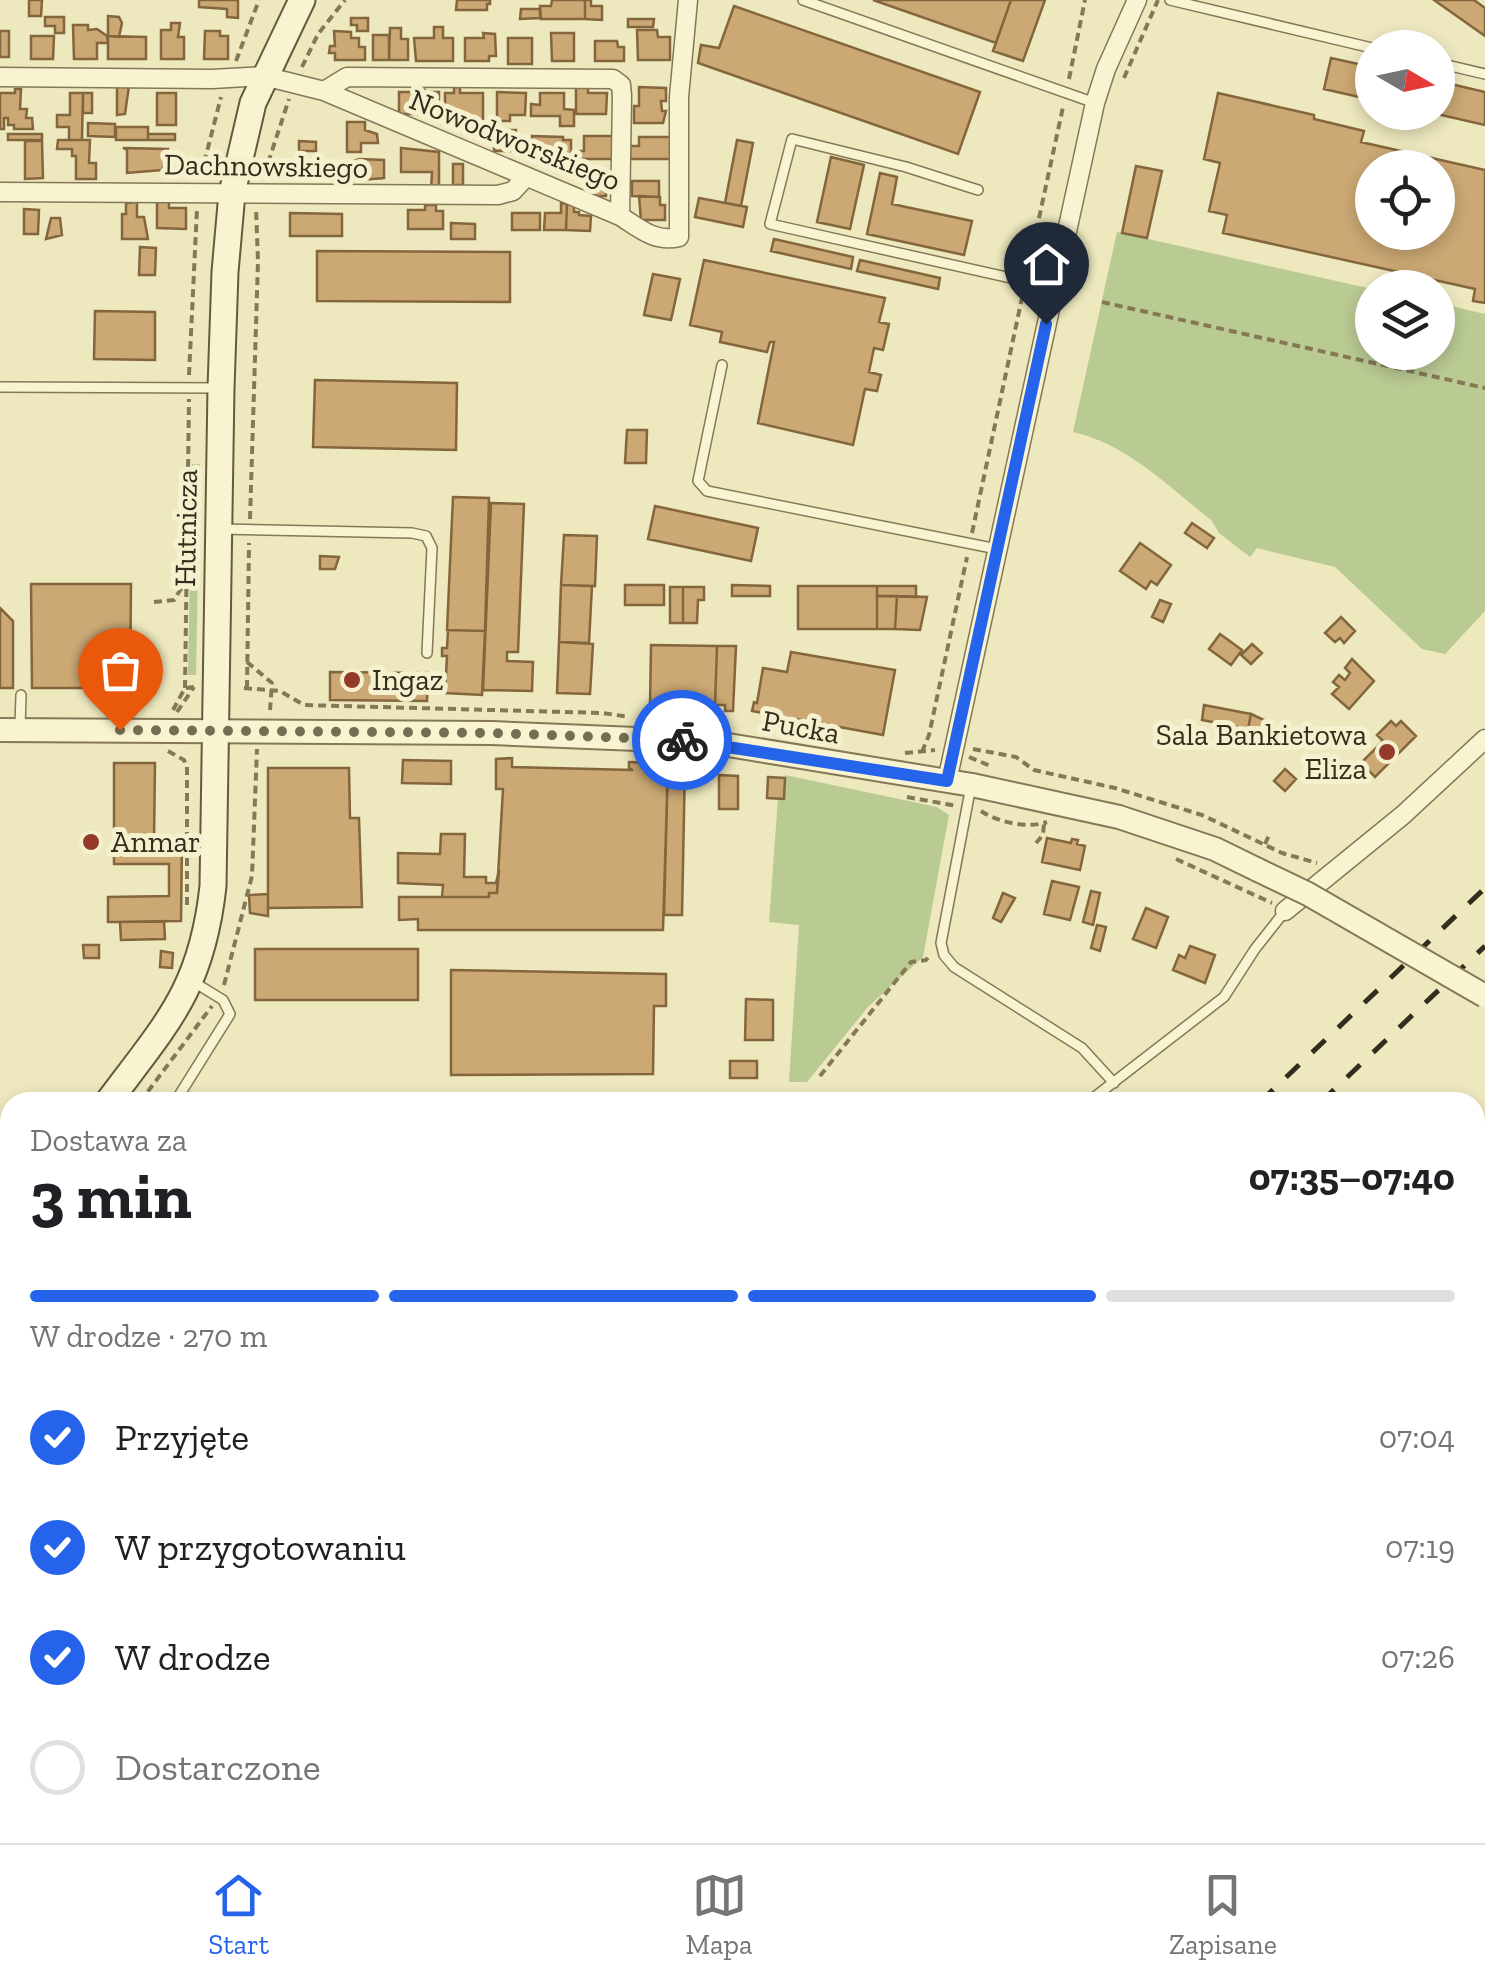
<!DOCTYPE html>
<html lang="pl">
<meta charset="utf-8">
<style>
body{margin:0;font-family:"Zilla Slab",serif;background:#f6f6f6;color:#202124;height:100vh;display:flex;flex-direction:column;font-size:38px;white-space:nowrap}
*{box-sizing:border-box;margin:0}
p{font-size:32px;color:#757577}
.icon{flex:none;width:55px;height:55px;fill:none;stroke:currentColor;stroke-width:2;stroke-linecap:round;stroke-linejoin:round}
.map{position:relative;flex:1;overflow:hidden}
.side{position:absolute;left:0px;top:1092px;width:1485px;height:752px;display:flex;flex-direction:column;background:#fff;border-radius:30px 30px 0 0;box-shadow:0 5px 15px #0003}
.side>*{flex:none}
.needle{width:65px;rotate:99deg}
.tools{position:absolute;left:1355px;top:30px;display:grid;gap:20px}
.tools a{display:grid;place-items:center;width:100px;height:100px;border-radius:50%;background:#fff;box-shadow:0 5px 15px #0003;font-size:50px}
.pin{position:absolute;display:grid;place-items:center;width:85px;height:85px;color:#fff;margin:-102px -42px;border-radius:50% 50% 50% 0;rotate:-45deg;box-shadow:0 0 10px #0007}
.pin .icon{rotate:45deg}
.courier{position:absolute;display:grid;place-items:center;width:100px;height:100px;margin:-50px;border:8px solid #2563eb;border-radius:50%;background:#fff;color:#222;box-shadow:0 2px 12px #0007}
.head em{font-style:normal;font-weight:800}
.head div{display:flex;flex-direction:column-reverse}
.head{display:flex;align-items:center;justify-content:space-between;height:170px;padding:0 30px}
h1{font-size:65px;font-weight:800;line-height:75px}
.bar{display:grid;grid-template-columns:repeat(4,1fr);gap:15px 10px;align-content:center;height:120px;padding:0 30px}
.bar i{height:12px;border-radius:8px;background:#e0e0e0}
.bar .active{background:#2563eb}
.bar p{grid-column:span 4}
ol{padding:0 30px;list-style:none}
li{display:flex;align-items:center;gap:30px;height:110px}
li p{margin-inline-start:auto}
li .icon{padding:10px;border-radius:50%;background:#2563eb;color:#fff;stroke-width:4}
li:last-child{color:#757577}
li i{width:55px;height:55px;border:5px solid #e0e0e0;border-radius:50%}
.tab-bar{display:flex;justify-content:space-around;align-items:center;height:140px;border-top:2px solid #e0e0e0;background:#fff;font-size:28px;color:#757577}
.tab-bar a{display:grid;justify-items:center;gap:5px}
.tab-bar .active{color:#2563eb}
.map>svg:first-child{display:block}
.green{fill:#baca93}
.building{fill:#cba874;stroke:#84663d;stroke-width:2.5;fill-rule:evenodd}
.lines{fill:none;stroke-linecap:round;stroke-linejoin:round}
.service-casing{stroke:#857857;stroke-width:12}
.minor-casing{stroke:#857857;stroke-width:21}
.tertiary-casing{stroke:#857857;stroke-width:26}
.secondary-casing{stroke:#67593b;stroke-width:29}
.path{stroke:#857857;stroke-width:4;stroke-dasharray:8 5;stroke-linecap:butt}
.service{stroke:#f8f4d1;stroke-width:9}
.minor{stroke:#f8f4d1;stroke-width:18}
.tertiary{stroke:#f8f4d1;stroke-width:22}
.secondary{stroke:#f8f4d1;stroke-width:25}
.rail{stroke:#342c1c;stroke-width:5;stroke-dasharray:18 18;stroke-linecap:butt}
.tertiary-bridge-casing{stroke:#857857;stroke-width:26;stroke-linecap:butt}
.tertiary-bridge{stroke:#f8f4d1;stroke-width:22}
.done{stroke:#756e55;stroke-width:10;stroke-dasharray:0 18}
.route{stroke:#2563eb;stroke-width:12}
.poi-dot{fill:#933b28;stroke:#f5f0ce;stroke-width:4}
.labels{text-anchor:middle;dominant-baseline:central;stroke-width:10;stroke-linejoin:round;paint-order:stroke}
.street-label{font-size:30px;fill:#342c1c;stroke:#f5f0ce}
.poi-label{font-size:30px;fill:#342c1c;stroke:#f5f0ce;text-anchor:start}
</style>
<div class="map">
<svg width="1485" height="1843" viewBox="0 0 1485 1843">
<rect width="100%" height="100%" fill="#ede8be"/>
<path class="green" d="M1117,232L1372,289V352H1438V303L1485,314V611L1445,654L1422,649L1335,567L1257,548L1250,557L1219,533L1211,520C1169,487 1127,444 1073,432Z
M192,464H200L196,675H188Z
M785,775L937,807L949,815L923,957L868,1007L807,1082H789L799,925L769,922L778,798H784Z
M1063,1835H1273V1843H1041Z
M1378,1835H1454L1479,1843H1380Z"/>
<path class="building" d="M29,0H42L41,16H29Z
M199,0H238V18L227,17V9L199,7Z
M457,0H490V4H487V10H456Z
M552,0H585V19H541L540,6H551Z
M585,0H591V6H602V20L585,19Z
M873,0H1011L996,43Z
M1011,0H1045L1023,61L993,51Z
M1434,0H1474L1485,8V36Z
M734,6L980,92L958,154L698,63L701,45L719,48Z
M521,9H540V18L520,19Z
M108,16L119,17L122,23L119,37L108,36Z
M45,17H64V33H55V26H45Z
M351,18H368V31H357V25H351Z
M628,19H654L653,27H628Z
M171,23H180L178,37H184V59H161V30H171Z
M73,25H88V30L97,29L107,36L108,43H97V59H74Z
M434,27H443V38H453V61H416L414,38H434Z
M390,28H401V39H408V60H389Z
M637,30H657L658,37H670V60H638Z
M0,31H9V57H0Z
M205,31H220V36H228V59H204Z
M334,31L351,32V38H359V47H365V60H335V53H329L330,46H335Z
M483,33L495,34L496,56H489V61H465V38H484Z
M551,33H574V61H552Z
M373,35H389V60H373Z
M31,36H54L53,59H31Z
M108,36L146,37V59H108Z
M508,38H532V64H508Z
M595,41H617L618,47H624V61H595Z
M1331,58L1372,67V100L1324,89Z
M1438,81L1485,92V125L1428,112H1438Z
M117,86H129L125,114L117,115Z
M417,87L431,92L432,114H399V92H417Z
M454,87H460V93H483V132H470L471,126L444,125V114H454L453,109H445V93H454Z
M576,87H588V93H607L606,114H576Z
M639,87L666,88V101H661L662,111H666L663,123H634V106H639Z
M15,89H21L20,109H27L26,118H32L33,129H14V125H8V118H4V129H0V93H15Z
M431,92H439V114H432Z
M497,92L526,93L525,115H510V121H497Z
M70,93H83L82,140H69V127H57V115H70Z
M83,93H92V113H83Z
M157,93H176V125H157Z
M540,93H564V109L574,110V126H560V116H531V104L540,105Z
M1218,93L1314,115V119L1364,131L1361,142L1485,170V303L1473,301L1475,289L1223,233L1227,215L1209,211L1220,163L1204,159ZM1372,168H1438V232H1372Z
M347,122H365V130L377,134L378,143H361V152H347Z
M88,123L115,124V137L88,136Z
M116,127H148V140H116Z
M503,130H516L515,151H494V136H503Z
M8,134H42V140H8Z
M148,134H175V140H148Z
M532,136L563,137V140H571V159L567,158V165H557V158L532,156Z
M584,136H613L612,159H580V151H584Z
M639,137H671V159H630V146H639Z
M58,140H90L89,163H96V179H76V156H72V149H57Z
M737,140L753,143L741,206L725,203Z
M25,141H42L43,178L25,179Z
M299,141L316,142V151H299Z
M123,148L168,149V150L162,170L127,173V150Z
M401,148L439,152V191H431L432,172H401Z
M831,157L864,165L850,229L817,222Z
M359,159L384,160V178L336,182V169L351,168V162Z
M302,163L324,164V179L302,178Z
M453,164H463V185H453Z
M1136,166L1162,171L1147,238L1122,233Z
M880,173L897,177L892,204L972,221L964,255L867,234Z
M584,179L606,180V196H583Z
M632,181H659V197L632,196Z
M639,196L660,197V205H665V220H641Z
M699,198L747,207L743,227L695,217Z
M157,201H169V208H186V229L157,228Z
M137,202V217H144L148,239H122V214H126V203Z
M561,203L567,204L566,230H544L545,213H561Z
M567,204H574V212H579V215L591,216L590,231L566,230Z
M425,205H436V211H443V229H408V210H425Z
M24,209L39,210L38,234H24Z
M290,213L342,214V236H290Z
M512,213H540V230H512Z
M51,218H60L62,235L46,239Z
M451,223L475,224V239H451Z
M774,239L853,257L851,269L771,251Z
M140,247L156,248L155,275H139Z
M317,251L510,252V302L317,301Z
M704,260L885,298L879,322L889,324L883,350L874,348L869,372L881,375L877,391L865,389L853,445L758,423L774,342H770L767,352L720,342L722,332L690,325Z
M860,260L940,278L938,289L857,271Z
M653,274L680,279L671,320L644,315Z
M95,311L155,312V360L94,359Z
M315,380L457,383L456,450L313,447Z
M627,430H647L646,463H625Z
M453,497L489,498L485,631L447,630Z
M491,503L524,504L518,652H507V661L533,662L532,691L483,690Z
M655,506L758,528L751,561L648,539Z
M1192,523L1214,538L1207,548L1185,533Z
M564,535L597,536L595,586L561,585Z
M1140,543L1171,565L1157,585L1151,581L1146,589L1120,571Z
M320,556L339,557L335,569H320Z
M31,584H131L130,688H32Z
M561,585L592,586L589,643L559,642Z
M625,585H664V605H625Z
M732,585L770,586V596H732Z
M798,586H877V629H798Z
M877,586H916V597L877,596Z
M670,587H683V623H670Z
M683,587H704V600H698L697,623H683Z
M877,596H897L895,629H877Z
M897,596L927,597L920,630L895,629Z
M1160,600L1171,604L1163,622L1152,617Z
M0,608L13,621V688H0Z
M1341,617L1355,631L1344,643L1340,638L1335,642L1325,633Z
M448,630L485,631L482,695L445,693L447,656H442V648H447Z
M1220,634L1242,650L1231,665L1209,649Z
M559,642L593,644L590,694L557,693Z
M1252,644L1262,653L1251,664L1241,655Z
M651,645L717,646L715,705L650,704Z
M717,646H736L733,711H725V705H715Z
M791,652L895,670L883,735L752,711L754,702L757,703L763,668L787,672Z
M1352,659L1374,681L1349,709L1332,694L1339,687L1333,682L1339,675L1345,680L1350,673L1345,668Z
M330,672L428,673L427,701L330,700Z
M1204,705L1251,714L1248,729L1202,720Z
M1251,714L1264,720L1262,731L1248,729Z
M1391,721L1396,726L1401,721L1416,736L1375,777L1361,763L1383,741L1377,735Z
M512,758V767L633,770L629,768V762L668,763L663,930H418V919L399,920V897H489V893H497L503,789H496V759Z
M403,760L451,761V784L402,783Z
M114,763H155L154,841H182L181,921L108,922V897L169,896V864H114Z
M668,763H685L682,915H664Z
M268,768H349L350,818H359L362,907L268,908Z
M1285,769L1296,779L1285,791L1274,781Z
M719,775L738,776V809H719Z
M768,777L785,778L784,799L767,798Z
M441,834H465L464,877H486V883H496L499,870L497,893H489V897H442L443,885L398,883V853L440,854Z
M1047,838L1071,843L1072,839L1078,840L1077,844L1085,846L1080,870L1042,862Z
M1052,881L1079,887L1070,920L1044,914Z
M1091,891L1100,893L1093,925L1083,922Z
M1003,893L1015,898L1001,922L993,918Z
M268,894V916L250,913L249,895Z
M1146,908L1168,917L1156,948L1133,939Z
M164,921L165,939L121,940L120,922Z
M1097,925L1106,927L1100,951L1091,948Z
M99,945V958H84L83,945Z
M1190,946L1215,955L1205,983L1173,970L1179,955L1185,958Z
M255,949H418V1000H255Z
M161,951L173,953L172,968L160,967Z
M451,970L666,974V1006H654L653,1074L451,1075Z
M746,999L773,1000V1040H745Z
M730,1061H757V1078H730Z
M1481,1180L1485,1182V1211L1475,1231V1191Z
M7,1713L10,1716V1747L0,1757V1720Z"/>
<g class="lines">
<defs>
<path id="service" d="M803,0L1095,103
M1170,0L1372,48
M1438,63L1485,74
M978,190L906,167L792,139L770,224L1055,288
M722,365L698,481L707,491L997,549
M0,387L217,388
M221,529L412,533L426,536L432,548L427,653
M20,727L21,695
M971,786L941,943L944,955L954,967L1082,1048L1114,1083
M175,1102L230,1014L223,1000L192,981
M1088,1102L1224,997L1255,949L1285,911
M293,1843L300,1835
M890,1843L908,1835"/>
<path id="minor" d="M0,77L212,79L264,76L324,91L620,216C639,228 655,243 679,237V97L688,0
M324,91L347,77L613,79L621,85L622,96L620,216
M0,192L498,195L513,191L525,178
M947,781L1095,103L1106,69L1137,0
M1285,911L1403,815L1485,739"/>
<path id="tertiary" d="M0,730L492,733L710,742L972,785L1119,817L1215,849L1258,870"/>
<path id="secondary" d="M108,1102C167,1023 202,989 213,886L221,388L225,272L232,193L253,103L302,0
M0,1227L10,1217"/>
</defs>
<use href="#service" class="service-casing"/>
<use href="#minor" class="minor-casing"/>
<use href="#tertiary" class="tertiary-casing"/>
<use href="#secondary" class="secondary-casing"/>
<path class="path" d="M236,61L259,0
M302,67L318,34L345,0
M1124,78L1158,0
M1069,79L1085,0
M201,175L221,97
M264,175L289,99
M1028,269L1063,107
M1102,302L1485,388
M189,375L197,209
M250,519L258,261L256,209
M972,533L1023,293
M154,602L174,600L187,579
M247,662L272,683L270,710
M185,688L189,399
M244,688L280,691L304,705L603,713L629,717
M247,688L249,543
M173,710L185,688L194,687
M177,712L194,687
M973,749L1016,757L1034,770L1115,788L1202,815L1282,853L1317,863
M168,751L184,760L187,767V906
M922,752L929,735L967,557
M905,753L935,750
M969,757L993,767
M907,797L957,806
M981,811C997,822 1028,829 1047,822
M1036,843L1043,835L1044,823
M1265,844L1270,833
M1176,859L1272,903
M224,985L252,876L257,749
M820,1076L911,962L926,960L931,954
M140,1102L212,1006
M0,1184L10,1174
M0,1274L10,1264
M1475,1825L1485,1828
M978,1843L995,1835"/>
<use href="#service" class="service"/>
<use href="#minor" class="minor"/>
<use href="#tertiary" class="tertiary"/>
<use href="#secondary" class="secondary"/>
<path class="rail" d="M1260,1102L1485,888
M1321,1102L1485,946
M1475,1695L1485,1700
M481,1843L490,1835
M544,1843L552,1835
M633,1843L643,1835"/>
<defs>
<path id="tertiary-bridge" d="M1258,870L1308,894L1485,996"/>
</defs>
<use href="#tertiary-bridge" class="tertiary-bridge-casing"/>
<use href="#tertiary-bridge" class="tertiary-bridge"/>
</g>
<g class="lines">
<path class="done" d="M120,730L492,733L682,740"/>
<path class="route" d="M682,740L947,781L1046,324"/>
</g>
<g class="poi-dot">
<circle cx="352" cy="680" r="10"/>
<circle cx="1387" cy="752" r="10"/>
<circle cx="91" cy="842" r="10"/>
</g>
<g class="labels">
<g class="street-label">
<text transform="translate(515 140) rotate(22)">Nowodworskiego</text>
<text transform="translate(266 166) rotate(1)">Dachnowskiego</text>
<text transform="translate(186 528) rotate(-89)">Hutnicza</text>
<text transform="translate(801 727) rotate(10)">Pucka</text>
</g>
<g class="poi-label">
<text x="372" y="680">Ingaz</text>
<text x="1367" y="735" text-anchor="end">Sala Bankietowa<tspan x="1367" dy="34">Eliza</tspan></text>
<text x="111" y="842">Anmar</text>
</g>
</g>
</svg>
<div class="tools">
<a><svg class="needle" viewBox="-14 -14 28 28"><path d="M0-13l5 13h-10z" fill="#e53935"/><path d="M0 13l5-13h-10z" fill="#757577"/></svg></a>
<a><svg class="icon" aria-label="locate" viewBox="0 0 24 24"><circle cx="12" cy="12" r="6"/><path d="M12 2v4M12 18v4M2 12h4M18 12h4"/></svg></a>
<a><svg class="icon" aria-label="layers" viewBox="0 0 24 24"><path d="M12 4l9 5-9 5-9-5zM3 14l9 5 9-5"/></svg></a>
</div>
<div class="pin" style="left:120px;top:730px;background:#ea580c"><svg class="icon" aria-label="bag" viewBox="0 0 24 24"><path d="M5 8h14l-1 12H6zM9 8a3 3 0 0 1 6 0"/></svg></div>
<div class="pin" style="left:1046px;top:324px;background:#1f2937"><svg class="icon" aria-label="home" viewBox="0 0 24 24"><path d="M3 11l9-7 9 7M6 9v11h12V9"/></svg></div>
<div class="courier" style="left:682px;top:740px"><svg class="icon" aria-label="bike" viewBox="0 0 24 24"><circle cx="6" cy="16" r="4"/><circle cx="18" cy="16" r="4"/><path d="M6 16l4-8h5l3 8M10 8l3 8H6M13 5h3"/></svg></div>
<section class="side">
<div class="head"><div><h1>3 min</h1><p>Dostawa za</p></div><em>07:35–07:40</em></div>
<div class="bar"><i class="active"></i><i class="active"></i><i class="active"></i><i></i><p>W drodze · 270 m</p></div>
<ol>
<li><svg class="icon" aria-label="check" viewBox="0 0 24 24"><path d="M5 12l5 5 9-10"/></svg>Przyjęte<p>07:04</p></li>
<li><svg class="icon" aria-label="check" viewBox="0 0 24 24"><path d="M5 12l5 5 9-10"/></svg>W przygotowaniu<p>07:19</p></li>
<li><svg class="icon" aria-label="check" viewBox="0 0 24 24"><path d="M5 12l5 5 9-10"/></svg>W drodze<p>07:26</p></li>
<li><i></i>Dostarczone</li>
</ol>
</section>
</div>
<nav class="tab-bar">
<a class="active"><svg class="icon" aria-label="home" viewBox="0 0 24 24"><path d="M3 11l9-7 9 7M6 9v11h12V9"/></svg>Start</a>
<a><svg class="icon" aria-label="map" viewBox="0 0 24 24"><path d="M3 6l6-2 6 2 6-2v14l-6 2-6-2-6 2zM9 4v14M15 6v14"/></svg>Mapa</a>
<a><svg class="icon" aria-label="saved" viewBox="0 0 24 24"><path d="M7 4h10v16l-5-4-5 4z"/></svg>Zapisane</a>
</nav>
